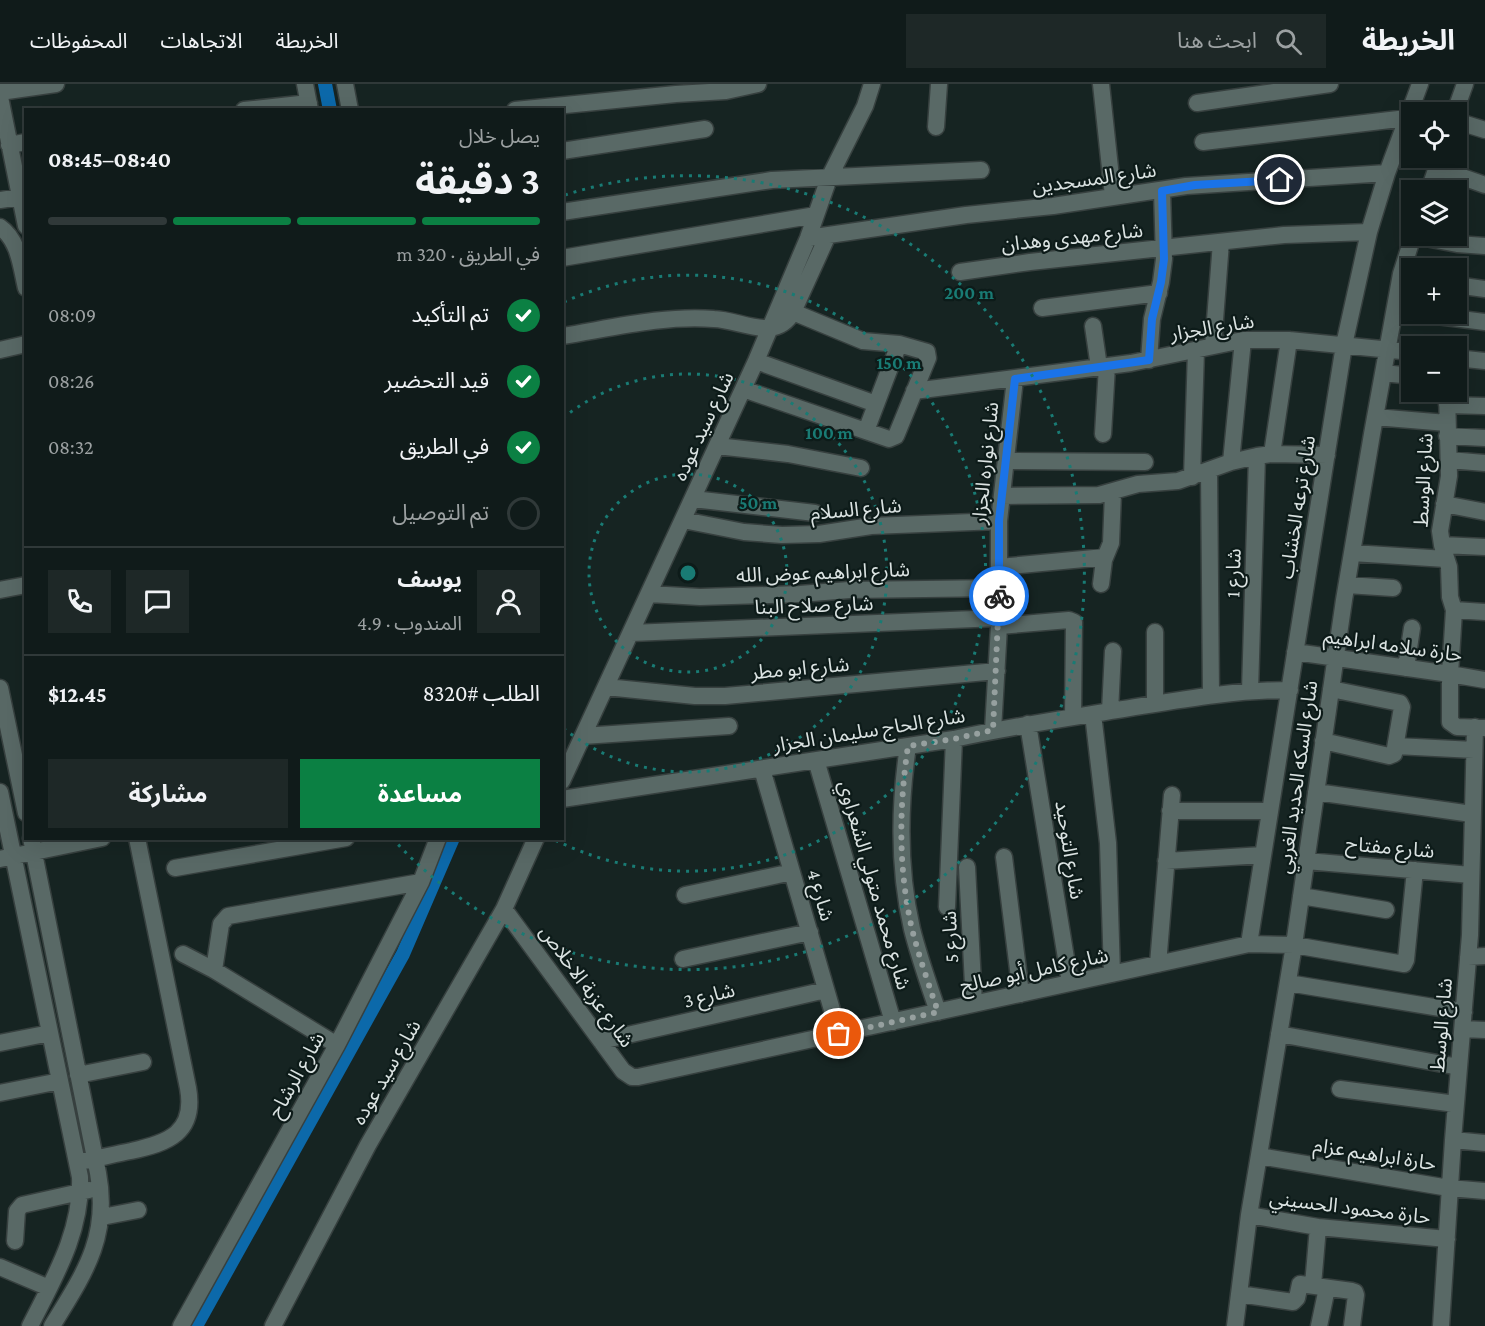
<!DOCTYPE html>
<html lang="ar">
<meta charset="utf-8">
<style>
body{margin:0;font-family:"Crimson Pro","Noto Sans Arabic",serif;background:#1e2827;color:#f1f3f6;direction:rtl;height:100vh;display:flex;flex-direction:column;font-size:22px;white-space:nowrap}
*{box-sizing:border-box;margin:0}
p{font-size:20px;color:#9ca1a2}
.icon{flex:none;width:33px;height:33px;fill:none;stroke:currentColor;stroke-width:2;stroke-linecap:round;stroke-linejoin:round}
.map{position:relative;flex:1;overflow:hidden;direction:ltr}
.sheet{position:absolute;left:24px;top:24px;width:540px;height:732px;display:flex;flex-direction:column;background:#101b1a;border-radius:0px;box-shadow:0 6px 24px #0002,0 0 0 2px #303939;direction:rtl}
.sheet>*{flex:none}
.controls{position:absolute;left:1401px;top:18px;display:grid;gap:12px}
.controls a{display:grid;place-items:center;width:66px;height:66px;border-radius:0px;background:#101b1a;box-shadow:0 6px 24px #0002,0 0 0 2px #303939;font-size:30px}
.pin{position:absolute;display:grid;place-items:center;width:51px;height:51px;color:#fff;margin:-26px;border:3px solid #fff;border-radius:50%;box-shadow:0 2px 6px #0007}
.courier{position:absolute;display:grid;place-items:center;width:60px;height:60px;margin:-30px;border:4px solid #1a73e8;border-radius:50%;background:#fff;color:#222;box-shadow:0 2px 8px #0007}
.overview em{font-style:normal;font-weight:700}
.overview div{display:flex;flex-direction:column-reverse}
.overview{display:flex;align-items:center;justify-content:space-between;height:102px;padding:0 24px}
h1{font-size:39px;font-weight:700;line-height:45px}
.bar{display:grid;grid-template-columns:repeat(4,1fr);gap:9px 6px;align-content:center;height:72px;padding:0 24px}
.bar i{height:8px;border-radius:4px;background:#303939}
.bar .current{background:#0b8043}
.bar p{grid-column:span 4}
.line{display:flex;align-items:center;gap:15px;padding:0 24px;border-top:2px solid #303939}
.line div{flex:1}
.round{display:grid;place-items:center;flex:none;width:63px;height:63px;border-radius:0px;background:#1e2827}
ol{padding:0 24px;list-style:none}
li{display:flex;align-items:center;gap:18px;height:66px}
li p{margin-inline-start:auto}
li .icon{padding:6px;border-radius:50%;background:#0b8043;color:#fff;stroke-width:4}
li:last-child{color:#9ca1a2}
li i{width:33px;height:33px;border:3px solid #303939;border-radius:50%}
.button{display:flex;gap:12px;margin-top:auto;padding:12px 24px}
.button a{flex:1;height:69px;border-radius:0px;background:#0b8043;color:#fff;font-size:24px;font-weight:700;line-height:69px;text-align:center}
.button a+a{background:#1e2827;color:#f1f3f6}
header{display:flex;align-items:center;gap:36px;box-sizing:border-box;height:84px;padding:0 30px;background:#101b1a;border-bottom:2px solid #303939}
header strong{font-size:28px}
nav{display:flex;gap:33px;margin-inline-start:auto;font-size:21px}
.search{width:420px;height:54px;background:#1e2827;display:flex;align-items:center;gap:15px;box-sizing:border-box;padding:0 21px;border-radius:0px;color:#9ca1a2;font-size:22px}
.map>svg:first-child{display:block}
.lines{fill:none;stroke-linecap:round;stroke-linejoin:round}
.canal{stroke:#0c69aa;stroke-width:14}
.minor-casing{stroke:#37403f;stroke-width:19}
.minor{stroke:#596966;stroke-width:16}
.done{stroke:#96a09f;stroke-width:6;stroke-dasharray:0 10.8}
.route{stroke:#1a73e8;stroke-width:8}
.ring{fill:none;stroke:#197b74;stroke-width:3;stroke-dasharray:3 6}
.labels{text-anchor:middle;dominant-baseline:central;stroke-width:4.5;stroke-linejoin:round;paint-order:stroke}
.street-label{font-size:20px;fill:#dbe3e2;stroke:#0d1b19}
.centre{fill:#197b74;stroke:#0d1b19;stroke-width:3}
.ring-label{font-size:18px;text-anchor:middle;font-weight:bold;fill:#197b74;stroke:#0d1b19;stroke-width:4.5;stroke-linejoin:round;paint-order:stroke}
</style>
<header>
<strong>الخريطة</strong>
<div class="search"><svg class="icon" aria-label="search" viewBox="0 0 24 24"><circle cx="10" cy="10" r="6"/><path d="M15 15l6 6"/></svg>ابحث هنا</div>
<nav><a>الخريطة</a><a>الاتجاهات</a><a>المحفوظات</a></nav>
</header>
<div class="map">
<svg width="1485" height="1242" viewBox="0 0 1485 1242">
<rect width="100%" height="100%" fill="#162422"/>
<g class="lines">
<path class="canal" d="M325,0L330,26
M196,1242L403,870L453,754"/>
<defs>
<path id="minor" d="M305,0L310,26
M345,0L350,26
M1101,0L1113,112
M0,8L56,0
M0,13L26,142
M1197,19L1330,0
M1411,24L1427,28
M244,26L309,19
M515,26L676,10L726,7L758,0
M1455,28L1465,0
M1456,37L1485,46
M936,43L939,0
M1203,58L1407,34
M9,61L26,58
M562,67L705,45
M1437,84L1485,101
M1429,106L1440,74
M0,116L26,112
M562,128L772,96L981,86
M1456,129H1458
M0,143C19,156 21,183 26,204
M1415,152L1457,160L1485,162
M808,154L966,131L1053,122L1186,102L1387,89
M562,174L816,131
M960,188L1030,178L1284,151L1369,148
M1456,201L1485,205
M1042,224L1159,209
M1421,230L1485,238
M1093,242L1099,283
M562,252C612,244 664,231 714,235C742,236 775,259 793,228L828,151
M1213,262L1221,158
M0,266L26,260
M1456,274L1485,277
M1149,276L1152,235L1161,198L1164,175L1162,107
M756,277L876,320
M1383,289L1412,292
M743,305L889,355L896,352L928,274L927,268L899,260L863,257L793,228
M914,307L1131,279L1243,256H1289L1412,268
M1447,308L1449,392L1440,447L1442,461L1449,483L1450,513L1454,526L1450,590V638L1457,643L1485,644
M1447,321L1485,322
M1375,333L1447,339
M866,347L899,260
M1103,350L1107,282
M1447,352L1485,354
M717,362L788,370L861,384
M1272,370L1289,256
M1449,376L1485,379
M1006,377L1145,378
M1231,378L1243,256
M1209,386L1211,611
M1192,393L1196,266
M1002,412L1099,411L1138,400L1178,397L1231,378L1257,372L1272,370L1327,371
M693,415L815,429
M1444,420L1485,428
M683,436L744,448L782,451L819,450L871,442L999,437
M1442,461L1485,463
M1352,469L1446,475
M999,483L1105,473
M1101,500L1104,476L1111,459L1113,409
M1347,501L1393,504
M0,506L26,501
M649,510L700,513L800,510L849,506L999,504
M1454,526L1485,528
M999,542L1069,536L1074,538L1073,633
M1155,548V620
M631,549L999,534
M1295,568L1450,590L1485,596
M1406,584L1412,544
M606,603L695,612H725L997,587
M0,604L26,729
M1250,607L1257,372
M1110,627L1113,567
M1093,630L1108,759L1112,890
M1028,640L1070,899
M993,646L999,542V437L1015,295
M583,652L729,642
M1323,657L1389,672L1394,670L1402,623L1400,619L1331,605
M908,662C899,723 898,784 912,845C919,873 929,901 938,928
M1396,662L1474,666
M816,676L893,938
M762,685L839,950
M562,697L756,277L808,154L829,94L865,22L872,0
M0,708L80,1093C82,1148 54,1194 30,1242
M1316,708L1472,730
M562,715L954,655C1008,643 1062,635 1117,626C1174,617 1231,606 1290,606
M1170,727H1270
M31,754L98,1089C110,1153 84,1190 52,1242
M1004,773L1021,910
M0,775L102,754
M1166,777L1263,771
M1306,777L1471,791
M967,783L974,920
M175,784L346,754
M685,811L792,788
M1301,812L1386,826
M947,823L954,655
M504,825L623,987L632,993H638L1249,860L1294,861L1404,880L1406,876L1415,786
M1249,860L1344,261L1369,148L1387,89L1420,0
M183,870L214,886L337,961
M1468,873L1485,872
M683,875L810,848
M1158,880L1172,711
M214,886L221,840L228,832L421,798
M1288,899L1464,928
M1463,945L1485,946
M1279,950L1459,983
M601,957L826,906
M0,959L50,949
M78,991L143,978
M1340,1005L1456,1020
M0,1009L60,997
M1453,1056L1485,1059
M1259,1072L1449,1104L1485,1107
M84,1077C100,1074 115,1070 131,1067C168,1059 196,1049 188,1004L137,754
M1249,1131L1318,1143L1447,1155
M102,1133L138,1126
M15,1157L17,1127L22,1121L89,1106
M0,1183L49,1204
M1313,1201L1318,1143
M1239,1210L1293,1218L1297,1214L1300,1200L1352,1207L1355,1208L1356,1211L1352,1242
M181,1242L337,961L421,798L438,754
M273,1242L368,1061L504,825L536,754
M1235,1242L1249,1131L1294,861L1344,516L1372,350L1401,190L1413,152
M1319,1242L1327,1204
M1441,1242L1453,1056L1470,851L1475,643"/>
</defs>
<use href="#minor" class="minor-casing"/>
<use href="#minor" class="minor"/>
</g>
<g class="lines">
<path class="done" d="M839,950L938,928C929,901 919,873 912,845C898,784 899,723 908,662L954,655L993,646L999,512"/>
<path class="route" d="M999,512V437L1015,295L1149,276L1152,235L1161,198L1164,175L1162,107L1195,101L1280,96"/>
</g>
<g class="ring">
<circle cx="688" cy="489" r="99"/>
<path d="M563 334A199 199 0 1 1 563 644"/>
<path d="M564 218A298 298 0 1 1 553 755"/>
<path d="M565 111A397 397 0 1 1 393 755"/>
</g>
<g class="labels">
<g class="street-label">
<text transform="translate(1094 94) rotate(-8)">شارع المسجدين</text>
<text transform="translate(1072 153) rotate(-6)">شارع مهدى وهدان</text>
<text transform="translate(1212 243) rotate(-9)">شارع الجزار</text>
<text transform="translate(703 342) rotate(-65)">شارع سيد عوده</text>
<text transform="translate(985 379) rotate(-84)">شارع نواره الجزار</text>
<text transform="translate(1423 396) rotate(-87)">شارع الوسط</text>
<text transform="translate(1297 423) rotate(-81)">شارع ترعه الخشاب</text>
<text transform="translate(856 425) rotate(-5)">شارع السلام</text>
<text transform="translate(823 488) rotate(-2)">شارع ابراهيم عوض الله</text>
<text transform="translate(1233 489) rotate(-88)">شارع 1</text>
<text transform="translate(814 521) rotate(-2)">شارع صلاح البنا</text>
<text transform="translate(1393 561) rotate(8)">حارة سلامه ابراهيم</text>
<text transform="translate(800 584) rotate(-5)">شارع ابو مطر</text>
<text transform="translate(869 646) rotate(-9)">شارع الحاج سليمان الجزار</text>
<text transform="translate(1297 693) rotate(-82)">شارع السكه الحديد الغربي</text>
<text transform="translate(1390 763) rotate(5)">شارع مفتاح</text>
<text transform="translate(1070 766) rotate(81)">شارع التوحيد</text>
<text transform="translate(875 801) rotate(74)">شارع محمد متولي الشعراوي</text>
<text transform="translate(821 811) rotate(74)">شارع 4</text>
<text transform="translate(950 853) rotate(-93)">شارع 5</text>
<text transform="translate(1034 886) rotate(-12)">شارع كامل أبو صالح</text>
<text transform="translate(587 902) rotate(54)">شارع عزبة الاخلاص</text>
<text transform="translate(709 911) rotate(-13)">شارع 3</text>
<text transform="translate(1441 941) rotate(-85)">شارع الوسط</text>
<text transform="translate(386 988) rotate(-60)">شارع سيد عوده</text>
<text transform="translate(296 991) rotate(-61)">شارع الرشاح</text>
<text transform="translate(1375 1070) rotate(9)">حارة ابراهيم عزام</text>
<text transform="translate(1350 1123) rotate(7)">حارة محمود الحسيني</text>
</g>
</g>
<circle cx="688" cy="489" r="9" class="centre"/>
<g class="ring-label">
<text x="969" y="215">200 m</text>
<text x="899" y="285">150 m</text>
<text x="829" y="355">100 m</text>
<text x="758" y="425">50 m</text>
</g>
</svg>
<div class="controls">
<a><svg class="icon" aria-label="locate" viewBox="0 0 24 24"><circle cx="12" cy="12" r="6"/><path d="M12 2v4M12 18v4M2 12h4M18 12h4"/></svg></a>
<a><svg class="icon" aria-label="layers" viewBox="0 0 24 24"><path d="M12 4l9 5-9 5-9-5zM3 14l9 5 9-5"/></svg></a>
<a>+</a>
<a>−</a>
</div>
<div class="pin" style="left:839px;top:950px;background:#ea580c"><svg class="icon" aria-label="bag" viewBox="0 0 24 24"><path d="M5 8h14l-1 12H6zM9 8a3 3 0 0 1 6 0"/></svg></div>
<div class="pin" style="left:1280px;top:96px;background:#1f2937"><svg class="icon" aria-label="home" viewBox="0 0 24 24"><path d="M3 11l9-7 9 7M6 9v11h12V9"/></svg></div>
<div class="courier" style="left:999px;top:512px"><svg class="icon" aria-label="bike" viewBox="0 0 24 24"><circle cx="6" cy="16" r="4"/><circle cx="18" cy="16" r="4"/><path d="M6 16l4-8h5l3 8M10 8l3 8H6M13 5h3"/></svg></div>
<section class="sheet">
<div class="overview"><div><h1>3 دقيقة</h1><p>يصل خلال</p></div><em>08:40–08:45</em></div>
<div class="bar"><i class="current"></i><i class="current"></i><i class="current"></i><i></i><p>في الطريق · 320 m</p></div>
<ol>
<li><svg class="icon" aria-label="check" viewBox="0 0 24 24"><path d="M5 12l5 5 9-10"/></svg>تم التأكيد<p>08:09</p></li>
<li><svg class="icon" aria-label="check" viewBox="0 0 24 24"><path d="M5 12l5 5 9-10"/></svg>قيد التحضير<p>08:26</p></li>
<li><svg class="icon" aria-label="check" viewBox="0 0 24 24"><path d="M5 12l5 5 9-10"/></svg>في الطريق<p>08:32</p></li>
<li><i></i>تم التوصيل</li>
</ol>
<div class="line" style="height:108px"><a class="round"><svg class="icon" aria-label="person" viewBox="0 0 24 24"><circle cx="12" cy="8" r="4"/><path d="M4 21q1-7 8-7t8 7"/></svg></a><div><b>يوسف</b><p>المندوب · 4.9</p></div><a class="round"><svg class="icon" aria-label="chat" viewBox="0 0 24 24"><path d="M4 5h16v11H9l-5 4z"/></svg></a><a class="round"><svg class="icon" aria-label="phone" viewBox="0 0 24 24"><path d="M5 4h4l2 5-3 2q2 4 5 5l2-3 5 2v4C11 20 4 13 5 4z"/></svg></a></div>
<div class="line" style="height:78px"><div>الطلب #8320</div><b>$12.45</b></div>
<div class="button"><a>مساعدة</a><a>مشاركة</a></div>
</section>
</div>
